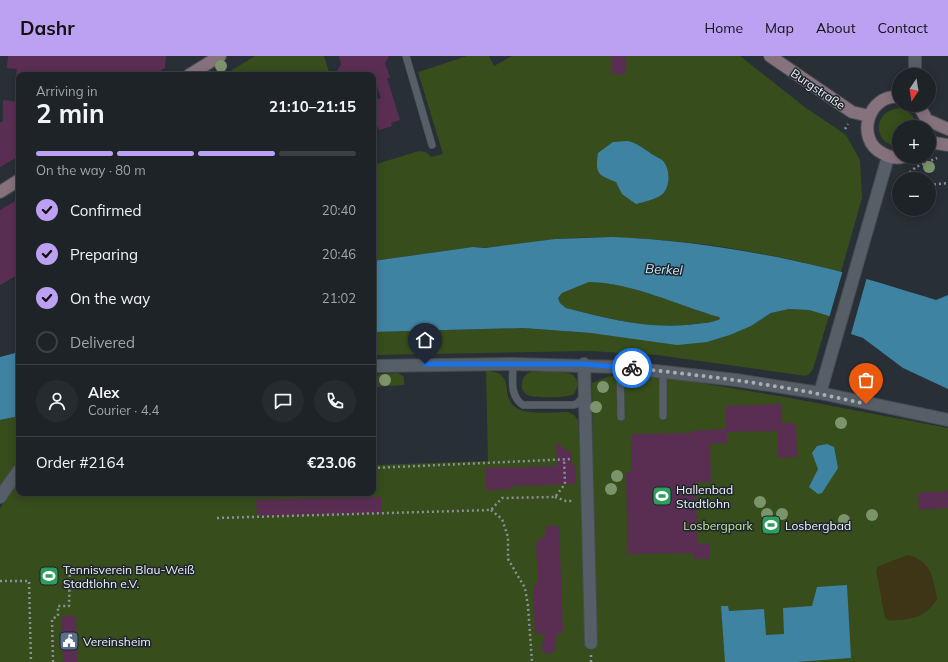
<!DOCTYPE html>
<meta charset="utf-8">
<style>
body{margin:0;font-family:Mulish,sans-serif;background:#262b30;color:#f1f3f6;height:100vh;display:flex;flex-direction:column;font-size:15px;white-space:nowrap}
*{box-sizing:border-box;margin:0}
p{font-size:13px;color:#a1a4a8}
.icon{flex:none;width:22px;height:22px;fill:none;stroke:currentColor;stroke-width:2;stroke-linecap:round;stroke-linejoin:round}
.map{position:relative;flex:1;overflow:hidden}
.panel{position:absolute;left:16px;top:16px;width:360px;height:424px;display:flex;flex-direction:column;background:#1e2328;border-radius:8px;box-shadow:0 2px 10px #0003,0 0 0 1px #3c4045}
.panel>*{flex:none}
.needle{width:26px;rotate:192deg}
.buttons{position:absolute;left:892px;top:12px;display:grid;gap:8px}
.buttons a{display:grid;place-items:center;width:44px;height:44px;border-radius:50%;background:#1e2328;box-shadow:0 2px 10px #0003,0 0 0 1px #3c4045;font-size:20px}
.pin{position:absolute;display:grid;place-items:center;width:34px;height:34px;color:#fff;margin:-41px -17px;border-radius:50% 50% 50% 0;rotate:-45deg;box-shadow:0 0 4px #0007}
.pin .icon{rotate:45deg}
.courier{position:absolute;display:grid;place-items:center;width:40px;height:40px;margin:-20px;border:3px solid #1a73e8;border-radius:50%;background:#fff;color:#222;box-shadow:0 1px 5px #0007}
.headline em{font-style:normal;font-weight:700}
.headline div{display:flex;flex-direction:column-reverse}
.headline{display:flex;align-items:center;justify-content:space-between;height:68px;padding:0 20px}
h1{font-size:26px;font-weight:700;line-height:30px}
.bar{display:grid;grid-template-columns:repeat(4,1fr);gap:6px 4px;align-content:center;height:48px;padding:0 20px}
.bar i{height:5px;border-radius:3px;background:#3c4045}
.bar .current{background:#bca0f2}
.bar p{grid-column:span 4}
.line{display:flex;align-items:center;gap:10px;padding:0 20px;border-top:1px solid #3c4045}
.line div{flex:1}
.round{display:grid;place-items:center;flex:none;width:42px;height:42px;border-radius:21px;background:#262b30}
ol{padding:0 20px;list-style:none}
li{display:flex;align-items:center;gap:12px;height:44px}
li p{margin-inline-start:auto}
li .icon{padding:4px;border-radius:50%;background:#bca0f2;color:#111;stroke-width:4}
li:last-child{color:#a1a4a8}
li i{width:22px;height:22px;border:2px solid #3c4045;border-radius:50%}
header{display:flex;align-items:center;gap:24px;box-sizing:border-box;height:56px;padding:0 20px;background:#bca0f2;color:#111}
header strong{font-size:19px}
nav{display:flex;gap:22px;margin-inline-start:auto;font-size:14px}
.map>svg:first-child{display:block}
.green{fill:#374d1c}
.sand{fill:#3d3515}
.water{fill:#3f83a3;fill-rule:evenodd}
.pier{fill:#282f36}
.building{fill:#5a2e53}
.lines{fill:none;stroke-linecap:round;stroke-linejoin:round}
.lane-casing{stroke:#454c51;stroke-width:8}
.street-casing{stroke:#454c51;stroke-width:14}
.secondary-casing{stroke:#454c51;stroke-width:14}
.path{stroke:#8b9197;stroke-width:2.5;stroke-dasharray:2 3;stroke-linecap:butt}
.lane{stroke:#565e67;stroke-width:7}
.street{stroke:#565e67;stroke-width:12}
.secondary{stroke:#86727d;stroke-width:12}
.tree{fill:#7c946b}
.done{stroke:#a9aeb3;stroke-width:4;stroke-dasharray:0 7.2}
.route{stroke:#1a73e8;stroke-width:5}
.labels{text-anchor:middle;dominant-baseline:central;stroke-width:3;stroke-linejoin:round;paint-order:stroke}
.street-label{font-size:12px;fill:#eef2f7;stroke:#1e252c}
.poi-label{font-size:12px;fill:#eef2f7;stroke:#1e252c;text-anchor:start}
.park-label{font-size:12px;fill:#c0e796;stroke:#1e252c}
.water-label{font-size:13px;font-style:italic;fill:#c4e8fb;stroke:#1e252c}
</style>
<header>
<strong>Dashr</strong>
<nav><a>Home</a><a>Map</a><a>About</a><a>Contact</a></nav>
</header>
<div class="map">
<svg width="948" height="606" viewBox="0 0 948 606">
<rect width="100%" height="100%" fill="#282f36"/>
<path class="green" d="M255,0H324L330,19H224Z
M467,0H489L494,10L512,0H740L806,52L846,79L860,104L862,142L841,216C756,193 663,179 575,182C541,182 506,194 473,191L373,205V109L419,95L426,96L431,101L443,98L418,16Z
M899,52C910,55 915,60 916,71H899V90C872,89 872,55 899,52Z
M589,226C634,227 676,249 719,261L720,263C712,267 705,267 696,268C650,274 610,263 566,252L560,247L558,242L562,237Z
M789,253L809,254L829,260L813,313L810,317L806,320L657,299L589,295L373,299V276L523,272L707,286L730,279L751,270L771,257Z
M486,315C519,316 497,342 518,353C529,359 556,356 568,356L574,359L578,364L580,406L593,412L592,327L607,321L629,317L677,323L785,341L948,372V606H0V453L9,436L19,424V437H373V409L488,405Z
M530,316C545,316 590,309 574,338C568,342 538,342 530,340C525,339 521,334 522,329C522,322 525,319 530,316Z
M398,317L404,321V329L375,331V323L379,318Z
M19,360V408L0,432V364Z"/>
<path class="sand" d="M908,499C931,505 933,521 937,543C927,559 916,563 897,564C892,565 889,565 885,562L876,514L879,510Z"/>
<path class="water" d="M627,85C637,87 641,91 649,96C653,100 661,102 664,106C671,116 670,134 660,140C652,144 644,146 636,148L622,138L616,126C598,119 595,118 598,97L613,86Z
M613,181C684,184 756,195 826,212C863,221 900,233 936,244L948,239V333L903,312L863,282L851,278L829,260L809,254L789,253L771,257L751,270L730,279L707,286L677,289L591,277L523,272L373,276V205L473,191L485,192L555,183ZM589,226C634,227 676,249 719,261L720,263C712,267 704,267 696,268C651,274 609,263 566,252L560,247L558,242L562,237Z
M19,296V360L0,364V301Z
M827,388L834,391L838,412L822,437L818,438L809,431L818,413L812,397L817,390Z
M847,529L851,602L796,606H725L721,550H728L729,555L764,553L766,579L784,578L783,552L812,550L817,531Z"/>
<path class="pier" d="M843,214L867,221L851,278L846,277L829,262Z"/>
<path class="building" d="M8,0H166L165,12L153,19H16L17,13L7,12Z
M339,0H389L385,7L390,22H387L400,64L391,67L392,70L379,74L378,71L373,72V45L381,42L373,19H344L337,15L341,8Z
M612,0H626V18H612Z
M3,44L19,46V100L0,111V67L3,65Z
M19,143V218L0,229V154Z
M782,348V367H796L797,401L778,402L777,375L727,376V387L710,388L711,426H696L697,488L709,487V503H694V497L628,498L626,416H631V378L692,377L691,375L726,373V350Z
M556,387L572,398V409H575L576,428L511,430V433L486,434V412L557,410Z
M948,435V452L919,454L918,437Z
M381,441V457L257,460L256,444Z
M545,470H559L563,577H557L554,596L547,598L541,593L545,578H535L533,529L538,528L536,487L546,478Z
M61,560H76L77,606H63Z"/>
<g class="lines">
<defs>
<path id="lane" d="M406,0L432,89
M513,308C513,322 509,340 523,349H573L577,348L584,340
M620,311L621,361
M663,315V360"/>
<path id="street" d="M915,0V19
M584,308L591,587
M373,310L513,308L620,311L736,324L820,337L948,364
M820,337L888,101
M0,441L19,414"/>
<path id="secondary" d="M770,0L852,56L869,60
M189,19L220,0
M899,41C868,38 855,83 882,97C889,101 896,103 903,101
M917,49C924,56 927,62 927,71
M927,64L948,73
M929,86L948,89
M0,136L19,124"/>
</defs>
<use href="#lane" class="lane-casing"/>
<use href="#street" class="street-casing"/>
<use href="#secondary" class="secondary-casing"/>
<path class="path" d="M845,73L848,68
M902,123L916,111L937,102
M929,129L948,127
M893,135H899
M897,136L899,129
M373,412L572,403
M555,441L566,445H574
M491,454L502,463L508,481V503L525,532L528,550L532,606
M217,462L491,454L502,442L555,441L565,428L564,403
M0,525H29L31,606
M591,599V606
M53,606L52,563L58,560V550H69L70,506"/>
<use href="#lane" class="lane"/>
<use href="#street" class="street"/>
<use href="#secondary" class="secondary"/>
</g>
<g class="tree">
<circle cx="221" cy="10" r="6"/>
<circle cx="929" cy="111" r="6"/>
<circle cx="385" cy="324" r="6"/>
<circle cx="603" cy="331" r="6"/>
<circle cx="596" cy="351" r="6"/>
<circle cx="841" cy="367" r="6"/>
<circle cx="617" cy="420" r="6"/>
<circle cx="611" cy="433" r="6"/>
<circle cx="760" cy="446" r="6"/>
<circle cx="767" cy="458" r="6"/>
<circle cx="782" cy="458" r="6"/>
<circle cx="872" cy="459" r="6"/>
<circle cx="844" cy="464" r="6"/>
</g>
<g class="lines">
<path class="done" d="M632,312C710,320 789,330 866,348"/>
<path class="route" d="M425,308H584L632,312"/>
</g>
<defs>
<symbol id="stadium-square" viewBox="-11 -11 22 22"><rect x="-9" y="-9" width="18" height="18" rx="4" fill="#2e9e5b" stroke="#1e252c"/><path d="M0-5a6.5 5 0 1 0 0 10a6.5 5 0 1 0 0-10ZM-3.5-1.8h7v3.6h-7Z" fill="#fff"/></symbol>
<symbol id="civic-square" viewBox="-11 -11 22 22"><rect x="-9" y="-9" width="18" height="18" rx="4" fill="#5c6f8a" stroke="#1e252c"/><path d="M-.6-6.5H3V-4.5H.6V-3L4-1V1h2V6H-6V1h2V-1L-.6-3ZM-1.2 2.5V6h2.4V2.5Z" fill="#fff"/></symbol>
</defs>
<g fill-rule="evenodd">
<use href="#stadium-square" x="651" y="429" width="22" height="22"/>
<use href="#stadium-square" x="760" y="458" width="22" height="22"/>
<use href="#stadium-square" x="38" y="509" width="22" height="22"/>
<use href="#civic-square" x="58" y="574" width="22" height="22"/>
</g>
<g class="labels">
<g class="street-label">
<text transform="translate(818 33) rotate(34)">Burgstraße</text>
</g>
<g class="poi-label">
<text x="676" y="433">Hallenbad<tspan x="676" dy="14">Stadtlohn</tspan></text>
<text x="785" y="469">Losbergbad</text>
<text x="63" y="513">Tennisverein Blau-Weiß<tspan x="63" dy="14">Stadtlohn e.V.</tspan></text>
<text x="83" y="585">Vereinsheim</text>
</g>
<g class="park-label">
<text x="718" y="469">Losbergpark</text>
</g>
<g class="water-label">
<text transform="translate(664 213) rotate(3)">Berkel</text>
</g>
</g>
</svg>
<div class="buttons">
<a><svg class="needle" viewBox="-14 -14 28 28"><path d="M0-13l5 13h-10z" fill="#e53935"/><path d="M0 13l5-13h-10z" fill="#a1a4a8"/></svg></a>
<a>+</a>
<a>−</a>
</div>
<div class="pin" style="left:866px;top:348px;background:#ea580c"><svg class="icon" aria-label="bag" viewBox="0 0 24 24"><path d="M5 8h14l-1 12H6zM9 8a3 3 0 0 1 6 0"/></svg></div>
<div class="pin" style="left:425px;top:308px;background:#1f2937"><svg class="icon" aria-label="home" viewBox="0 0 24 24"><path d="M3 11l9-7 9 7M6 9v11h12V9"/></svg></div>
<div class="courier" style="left:632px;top:312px"><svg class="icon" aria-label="bike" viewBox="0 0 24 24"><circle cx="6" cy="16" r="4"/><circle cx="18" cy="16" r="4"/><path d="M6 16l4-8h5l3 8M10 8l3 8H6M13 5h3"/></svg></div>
<section class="panel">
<div class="headline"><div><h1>2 min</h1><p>Arriving in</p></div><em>21:10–21:15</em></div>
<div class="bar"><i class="current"></i><i class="current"></i><i class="current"></i><i></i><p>On the way · 80 m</p></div>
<ol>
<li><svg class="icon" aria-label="check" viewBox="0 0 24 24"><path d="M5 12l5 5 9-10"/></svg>Confirmed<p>20:40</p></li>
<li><svg class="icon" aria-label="check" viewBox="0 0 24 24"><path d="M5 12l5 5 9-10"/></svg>Preparing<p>20:46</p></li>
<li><svg class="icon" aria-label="check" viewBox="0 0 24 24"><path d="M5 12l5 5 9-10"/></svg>On the way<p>21:02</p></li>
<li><i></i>Delivered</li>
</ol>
<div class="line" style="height:72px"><a class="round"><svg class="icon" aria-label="person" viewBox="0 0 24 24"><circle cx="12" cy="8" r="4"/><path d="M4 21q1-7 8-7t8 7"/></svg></a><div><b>Alex</b><p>Courier · 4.4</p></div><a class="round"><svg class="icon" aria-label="chat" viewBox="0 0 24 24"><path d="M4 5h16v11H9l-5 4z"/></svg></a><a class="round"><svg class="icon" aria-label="phone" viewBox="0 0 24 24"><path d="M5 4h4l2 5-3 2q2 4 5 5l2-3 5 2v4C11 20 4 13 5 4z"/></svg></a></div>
<div class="line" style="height:52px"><div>Order #2164</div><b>€23.06</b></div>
</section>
</div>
